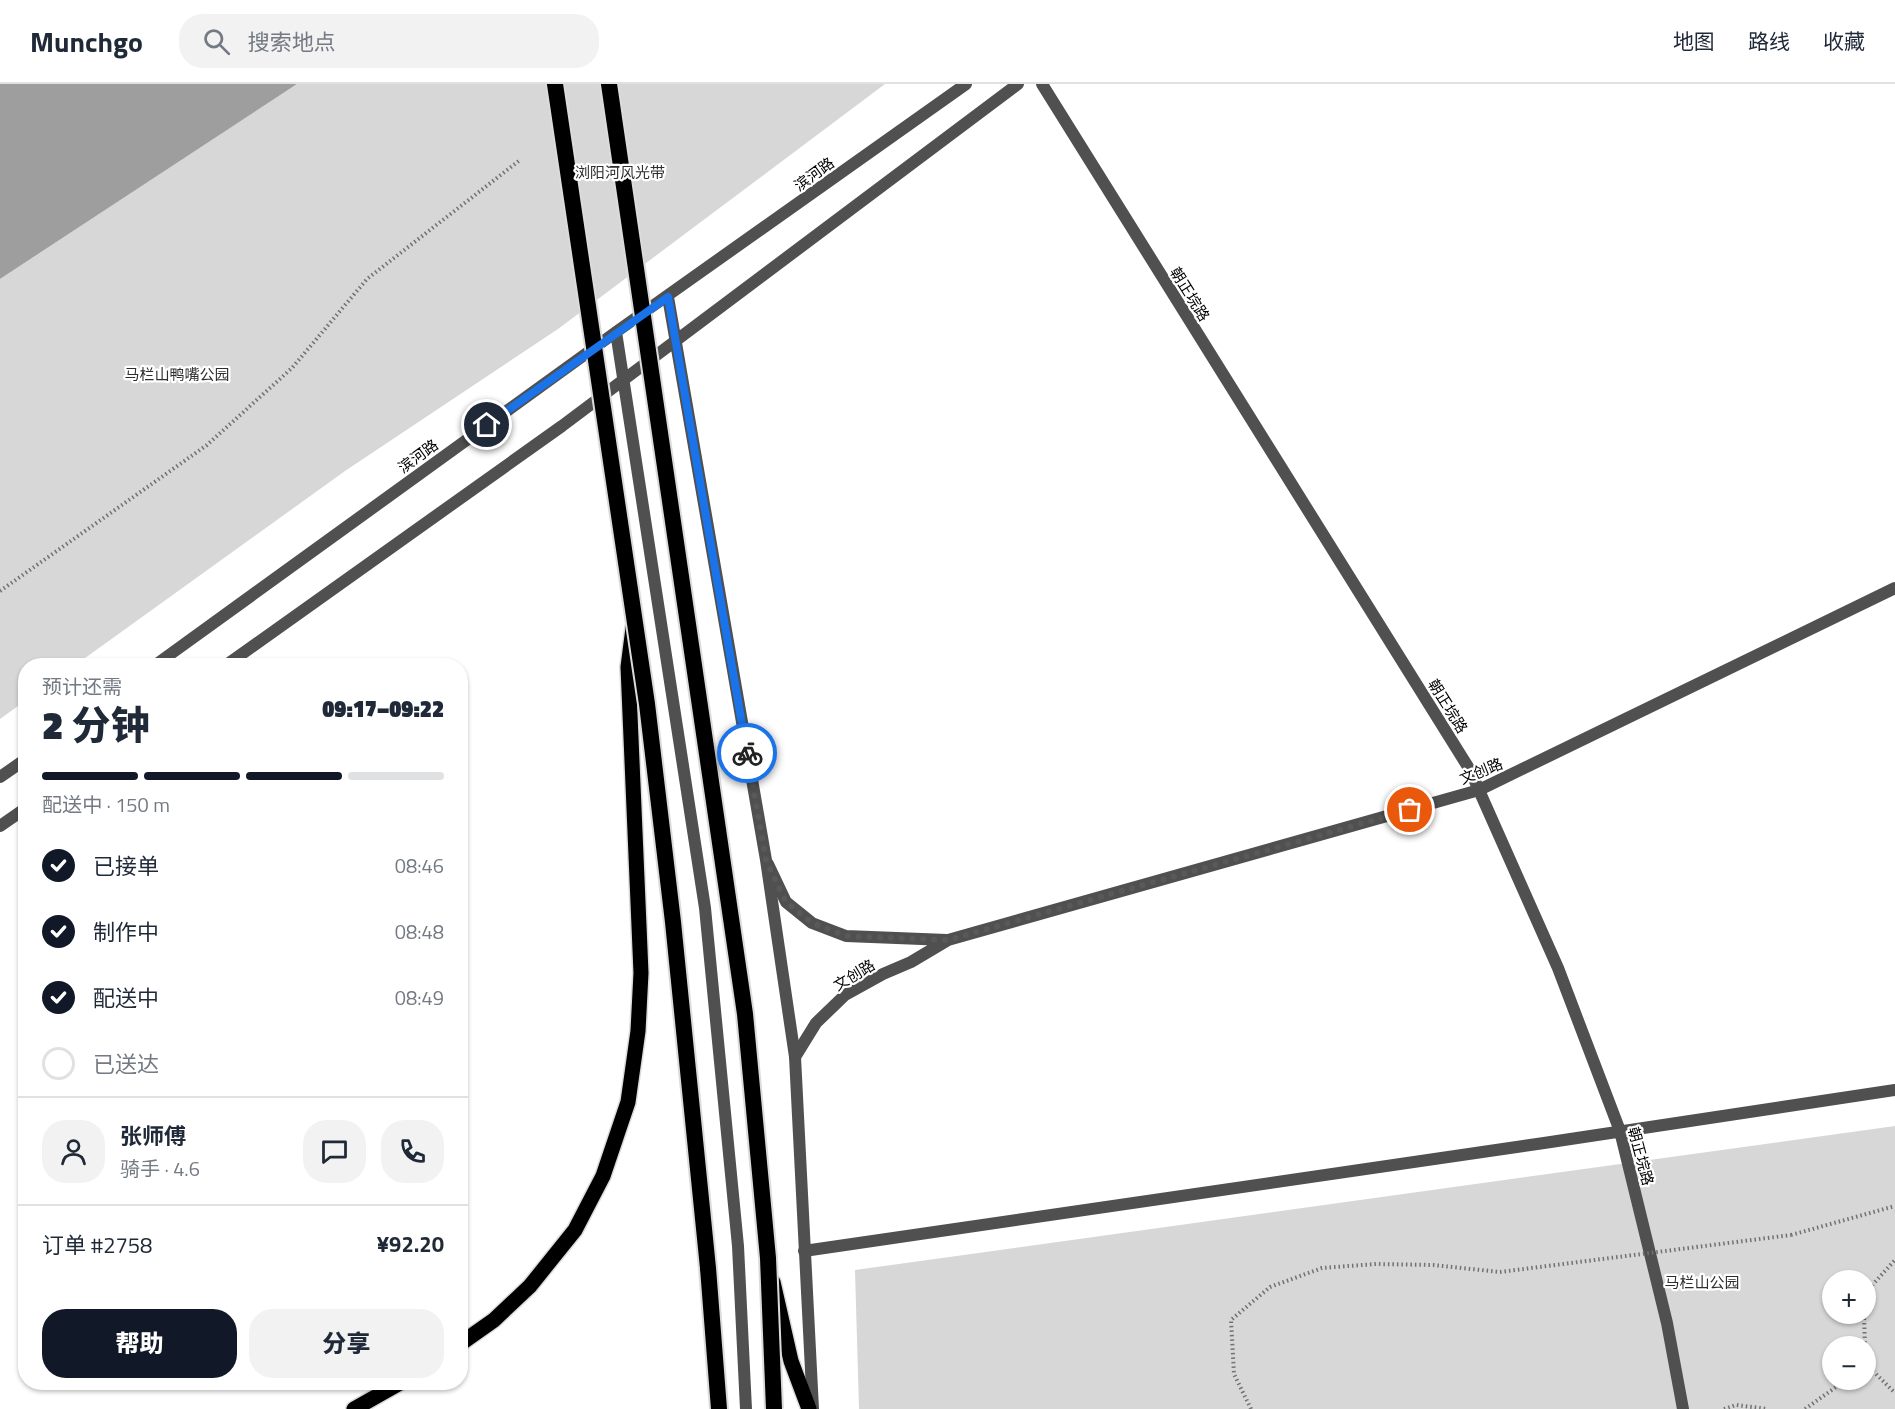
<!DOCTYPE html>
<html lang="zh">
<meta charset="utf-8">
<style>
body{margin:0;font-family:"Titillium Web","Noto Sans SC",sans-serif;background:#f2f2f3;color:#1f2937;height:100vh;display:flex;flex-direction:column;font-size:22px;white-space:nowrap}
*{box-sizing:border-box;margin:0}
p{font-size:20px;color:#747a83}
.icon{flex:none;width:33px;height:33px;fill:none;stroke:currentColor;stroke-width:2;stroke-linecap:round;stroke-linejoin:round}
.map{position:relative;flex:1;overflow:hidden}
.sheet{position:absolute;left:18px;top:574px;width:450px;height:732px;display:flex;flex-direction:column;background:#fff;border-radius:24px;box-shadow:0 2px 4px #0004}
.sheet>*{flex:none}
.buttons{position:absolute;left:1822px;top:1186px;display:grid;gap:12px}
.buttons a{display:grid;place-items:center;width:54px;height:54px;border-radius:50%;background:#fff;box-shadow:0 2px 4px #0004;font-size:30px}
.pin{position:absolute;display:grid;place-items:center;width:51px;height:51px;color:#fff;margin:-26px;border:3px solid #fff;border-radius:50%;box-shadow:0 2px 6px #0007}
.courier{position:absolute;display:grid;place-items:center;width:60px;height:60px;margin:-30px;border:4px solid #1a73e8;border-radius:50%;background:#fff;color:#222;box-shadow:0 2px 8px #0007}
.summary em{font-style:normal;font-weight:800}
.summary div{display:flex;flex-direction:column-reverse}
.summary{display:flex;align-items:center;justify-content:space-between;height:102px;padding:0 24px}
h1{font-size:39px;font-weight:800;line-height:45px}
.bar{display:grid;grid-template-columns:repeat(4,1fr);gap:9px 6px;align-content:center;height:72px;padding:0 24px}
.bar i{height:8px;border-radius:4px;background:#e0e1e3}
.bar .selected{background:#111827}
.bar p{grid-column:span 4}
.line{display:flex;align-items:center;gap:15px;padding:0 24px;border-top:2px solid #e0e1e3}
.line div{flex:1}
.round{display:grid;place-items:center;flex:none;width:63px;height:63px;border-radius:24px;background:#f2f2f3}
ol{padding:0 24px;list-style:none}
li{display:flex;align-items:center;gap:18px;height:66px}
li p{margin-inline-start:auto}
li .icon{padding:6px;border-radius:50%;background:#111827;color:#fff;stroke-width:4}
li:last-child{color:#747a83}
li i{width:33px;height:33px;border:3px solid #e0e1e3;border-radius:50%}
.cta{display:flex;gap:12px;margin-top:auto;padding:12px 24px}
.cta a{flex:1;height:69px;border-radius:24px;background:#111827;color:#fff;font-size:24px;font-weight:800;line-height:69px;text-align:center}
.cta a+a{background:#f2f2f3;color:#1f2937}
header{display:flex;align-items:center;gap:36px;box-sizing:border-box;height:84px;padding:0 30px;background:#fff;border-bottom:2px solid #e0e1e3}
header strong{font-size:28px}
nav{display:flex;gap:33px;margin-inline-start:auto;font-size:21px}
.search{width:420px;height:54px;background:#f2f2f3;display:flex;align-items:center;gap:15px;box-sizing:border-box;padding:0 21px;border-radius:24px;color:#747a83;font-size:22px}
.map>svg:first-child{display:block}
.green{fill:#d7d7d7;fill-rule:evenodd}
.water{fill:#9e9e9e}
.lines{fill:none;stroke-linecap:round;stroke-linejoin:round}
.primary-casing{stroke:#dbdbdb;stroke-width:18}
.trunk-casing{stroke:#dbdbdb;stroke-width:20}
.path{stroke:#727272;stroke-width:4;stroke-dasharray:1.5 3;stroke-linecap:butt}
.minor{stroke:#505050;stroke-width:12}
.tertiary{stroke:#505050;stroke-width:12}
.primary{stroke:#000;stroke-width:15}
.trunk{stroke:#000;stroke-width:16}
.trunk-bridge-casing{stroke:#dbdbdb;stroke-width:20;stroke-linecap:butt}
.path-bridge{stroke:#727272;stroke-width:4;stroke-dasharray:1.5 3;stroke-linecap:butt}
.trunk-bridge{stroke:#000;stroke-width:16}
.done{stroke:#595959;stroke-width:6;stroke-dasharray:0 10.8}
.route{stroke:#1a73e8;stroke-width:8}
.labels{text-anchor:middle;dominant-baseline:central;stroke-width:4.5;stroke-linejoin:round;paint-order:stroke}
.park-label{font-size:15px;fill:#2e2e2e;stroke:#fff}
.street-label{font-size:15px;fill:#000;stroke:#fff}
</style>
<header>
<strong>Munchgo</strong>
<div class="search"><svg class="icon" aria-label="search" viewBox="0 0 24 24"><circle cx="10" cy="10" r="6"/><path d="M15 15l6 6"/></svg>搜索地点</div>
<nav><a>地图</a><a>路线</a><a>收藏</a></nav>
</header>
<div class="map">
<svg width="1895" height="1325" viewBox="0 0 1895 1325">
<rect width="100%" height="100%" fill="#fff"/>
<path class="green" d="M297,0H885L558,245L345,387L74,582H26L25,617L0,635V195Z
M1895,1042V1325H859L855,1186ZM1833,1197H1866V1230H1833ZM1833,1263H1866V1296H1833Z"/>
<path class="water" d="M0,0H297L0,195Z"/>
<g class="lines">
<defs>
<path id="primary" d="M773,1198L791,1277L809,1325
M460,1260L494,1236L530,1202L575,1146L603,1092L628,1018L638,947L641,889L628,583L633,544
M354,1325L400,1299"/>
<path id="trunk" d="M708,1184L719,1325"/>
</defs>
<use href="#primary" class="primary-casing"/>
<use href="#trunk" class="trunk-casing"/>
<path class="path" d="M0,507L207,361L292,284L367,195L520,76
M1791,1151L1895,1122
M1866,1208L1895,1176
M1864,1230L1865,1263
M1866,1276L1867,1281L1895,1309
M1251,1325L1234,1290L1231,1236L1270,1203L1322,1184L1376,1180L1433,1181L1500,1188
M1724,1325L1736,1321L1768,1325
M1805,1325L1846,1296"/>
<path class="minor" d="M1042,0L1470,686L1558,884L1620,1047L1667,1239L1683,1325
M768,780L786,818L812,839L846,852L947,856
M795,973L816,939L845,911L883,890L911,878L948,856L1479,706L1895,504
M804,1167L1544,1059L1895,1006"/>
<path class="tertiary" d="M668,213L766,776L795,973L813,1325
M616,248L705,824L738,1162L746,1325
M154,582L616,248L966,0
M225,582L562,342L1018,0
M0,693L26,675
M0,742L26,724"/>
<use href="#primary" class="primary"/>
<use href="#trunk" class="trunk"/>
<defs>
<path id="trunk-bridge" d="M555,0L647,620L673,838L708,1184
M609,0L745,930L768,1174L774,1325"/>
</defs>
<use href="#trunk-bridge" class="trunk-bridge-casing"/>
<path class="path-bridge" d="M1500,1188L1791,1151"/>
<use href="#trunk-bridge" class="trunk-bridge"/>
</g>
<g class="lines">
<path class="done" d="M747,669L766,776L786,818L812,839L846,852L948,856L1410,726"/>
<path class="route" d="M487,341L668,213L747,669"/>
</g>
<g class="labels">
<g class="park-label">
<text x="620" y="88">浏阳河风光带</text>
<text x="177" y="290">马栏山鸭嘴公园</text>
<text x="1702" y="1198">马栏山公园</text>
</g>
<g class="street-label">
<text transform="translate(814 90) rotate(-36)">滨河路</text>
<text transform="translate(1190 210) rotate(58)">朝正垸路</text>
<text transform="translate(418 372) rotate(-36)">滨河路</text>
<text transform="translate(1448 622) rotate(58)">朝正垸路</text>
<text transform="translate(1481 687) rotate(-22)">文创路</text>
<text transform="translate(854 891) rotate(-31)">文创路</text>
<text transform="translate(1641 1072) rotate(75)">朝正垸路</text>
</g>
</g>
</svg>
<div class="buttons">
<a>+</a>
<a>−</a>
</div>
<div class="pin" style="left:1410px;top:726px;background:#ea580c"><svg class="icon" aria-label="bag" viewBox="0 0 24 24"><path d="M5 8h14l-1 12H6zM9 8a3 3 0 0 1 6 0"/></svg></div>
<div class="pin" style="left:487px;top:341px;background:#1f2937"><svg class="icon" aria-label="home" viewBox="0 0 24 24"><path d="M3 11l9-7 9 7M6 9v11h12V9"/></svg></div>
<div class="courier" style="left:747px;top:669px"><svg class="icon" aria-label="bike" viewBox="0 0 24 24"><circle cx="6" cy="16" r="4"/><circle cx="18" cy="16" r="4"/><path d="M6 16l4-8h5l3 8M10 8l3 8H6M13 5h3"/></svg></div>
<section class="sheet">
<div class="summary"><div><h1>2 分钟</h1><p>预计还需</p></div><em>09:17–09:22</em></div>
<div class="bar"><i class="selected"></i><i class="selected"></i><i class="selected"></i><i></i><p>配送中 · 150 m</p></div>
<ol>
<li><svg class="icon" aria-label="check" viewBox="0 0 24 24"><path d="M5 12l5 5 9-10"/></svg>已接单<p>08:46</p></li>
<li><svg class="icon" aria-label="check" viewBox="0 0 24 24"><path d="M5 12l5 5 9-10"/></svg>制作中<p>08:48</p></li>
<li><svg class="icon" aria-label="check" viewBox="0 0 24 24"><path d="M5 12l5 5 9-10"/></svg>配送中<p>08:49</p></li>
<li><i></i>已送达</li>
</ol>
<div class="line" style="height:108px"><a class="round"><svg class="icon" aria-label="person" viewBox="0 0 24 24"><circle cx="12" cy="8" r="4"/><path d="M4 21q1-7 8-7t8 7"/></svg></a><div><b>张师傅</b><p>骑手 · 4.6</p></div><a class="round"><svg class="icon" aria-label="chat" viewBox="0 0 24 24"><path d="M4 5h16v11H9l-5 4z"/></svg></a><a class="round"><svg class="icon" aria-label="phone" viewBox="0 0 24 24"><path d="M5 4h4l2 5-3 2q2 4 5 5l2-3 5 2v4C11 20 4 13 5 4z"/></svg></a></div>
<div class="line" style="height:78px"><div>订单 #2758</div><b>¥92.20</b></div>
<div class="cta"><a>帮助</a><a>分享</a></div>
</section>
</div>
